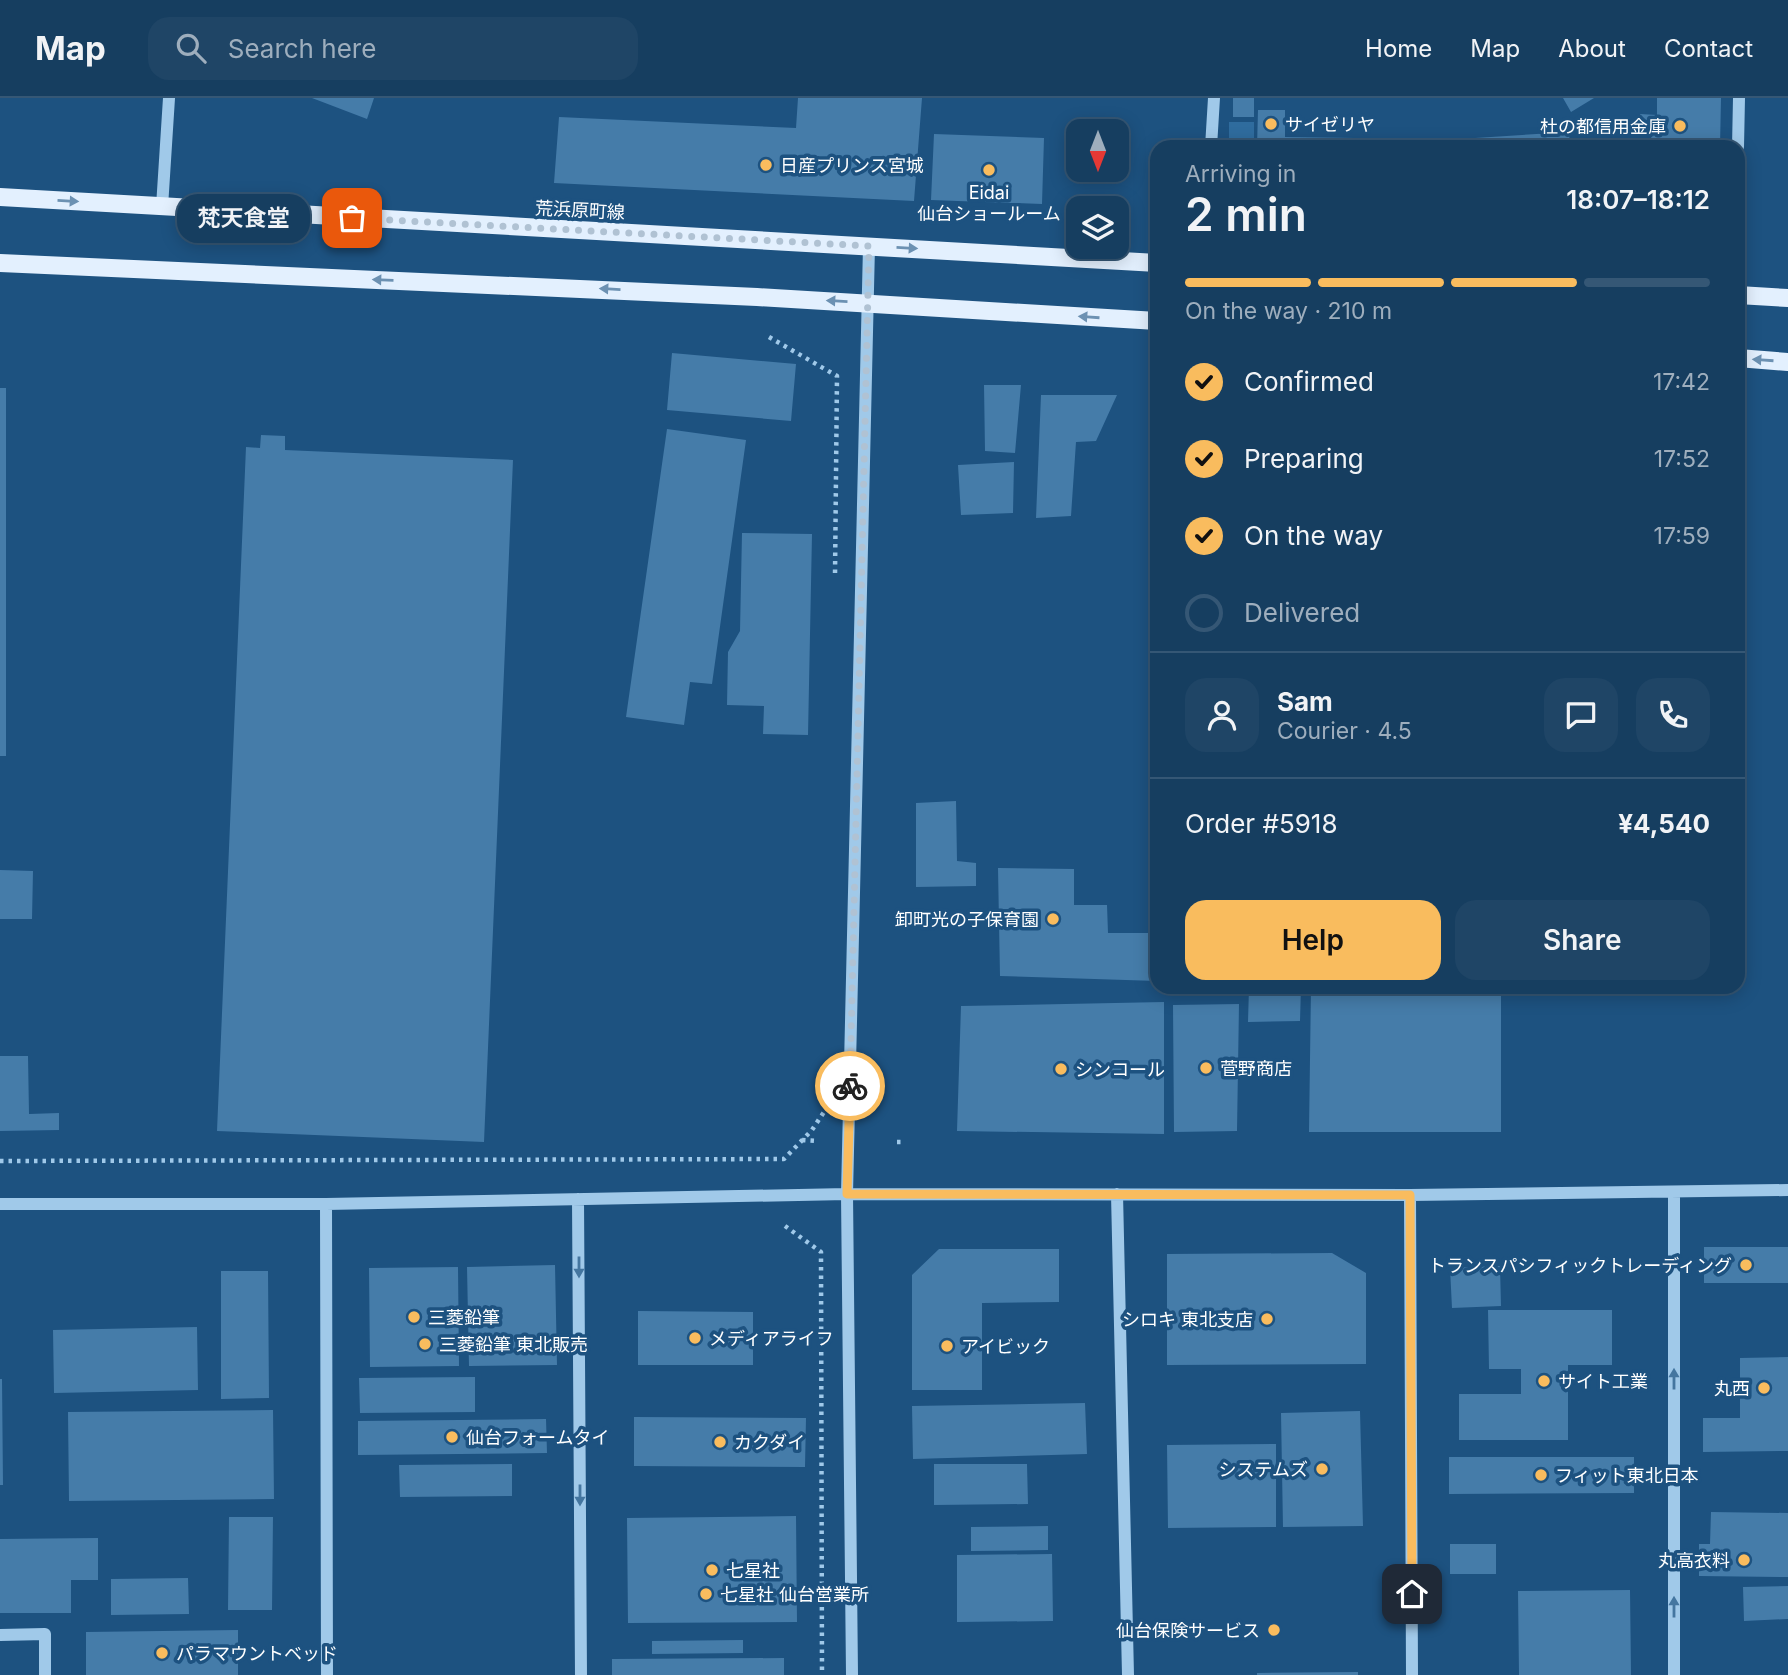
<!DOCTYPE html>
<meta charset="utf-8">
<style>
body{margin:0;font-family:Inter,"Noto Sans JP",sans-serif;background:#1f4566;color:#f1f3f6;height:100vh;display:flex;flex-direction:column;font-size:26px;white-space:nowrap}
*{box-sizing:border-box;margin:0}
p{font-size:23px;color:#9eaebd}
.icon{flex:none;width:38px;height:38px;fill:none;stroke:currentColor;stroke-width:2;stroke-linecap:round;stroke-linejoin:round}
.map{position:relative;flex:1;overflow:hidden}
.details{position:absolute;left:1150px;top:42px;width:595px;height:854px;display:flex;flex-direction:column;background:#163e60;border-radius:21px;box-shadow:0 4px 18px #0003,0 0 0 2px #355775}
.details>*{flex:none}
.needle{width:46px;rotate:180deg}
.tools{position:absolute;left:1066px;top:21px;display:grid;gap:14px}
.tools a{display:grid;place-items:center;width:63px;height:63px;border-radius:14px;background:#163e60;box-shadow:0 4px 18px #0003,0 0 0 2px #355775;font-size:35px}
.pin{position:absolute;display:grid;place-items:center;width:60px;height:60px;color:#fff;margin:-30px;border-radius:14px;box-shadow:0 4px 10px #0006}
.courier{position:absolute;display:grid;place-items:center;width:70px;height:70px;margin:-35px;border:5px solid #f9bc5e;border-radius:50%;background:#fff;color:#222;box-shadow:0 2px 9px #0007}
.bubble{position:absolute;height:49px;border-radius:21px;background:#163e60;box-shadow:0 4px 18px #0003,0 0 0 2px #355775;font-size:23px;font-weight:600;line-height:49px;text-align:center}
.head em{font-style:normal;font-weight:600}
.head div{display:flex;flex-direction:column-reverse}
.head{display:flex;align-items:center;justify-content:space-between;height:119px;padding:0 35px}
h1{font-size:46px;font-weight:600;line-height:52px}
.bar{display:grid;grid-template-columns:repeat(4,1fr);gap:10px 7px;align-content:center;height:84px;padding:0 35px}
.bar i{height:9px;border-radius:5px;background:#355775}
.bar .selected{background:#f9bc5e}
.bar p{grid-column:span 4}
.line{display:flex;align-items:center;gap:18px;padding:0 35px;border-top:2px solid #355775}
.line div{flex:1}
.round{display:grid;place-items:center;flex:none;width:74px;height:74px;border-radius:21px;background:#1f4566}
ol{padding:0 35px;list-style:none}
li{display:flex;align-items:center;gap:21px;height:77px}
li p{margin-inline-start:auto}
li .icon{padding:7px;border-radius:50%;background:#f9bc5e;color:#111;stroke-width:4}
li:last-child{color:#9eaebd}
li i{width:38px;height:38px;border:4px solid #355775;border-radius:50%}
.button{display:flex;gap:14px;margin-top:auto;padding:14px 35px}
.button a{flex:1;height:80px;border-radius:21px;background:#f9bc5e;color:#111;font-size:28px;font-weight:600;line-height:80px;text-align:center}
.button a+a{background:#1f4566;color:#f1f3f6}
header{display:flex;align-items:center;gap:42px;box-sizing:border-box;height:98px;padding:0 35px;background:#163e60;border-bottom:2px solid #355775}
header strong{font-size:33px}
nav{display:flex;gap:38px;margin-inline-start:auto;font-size:24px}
.search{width:490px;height:63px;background:#1f4566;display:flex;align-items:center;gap:18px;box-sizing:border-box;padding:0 24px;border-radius:21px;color:#9eaebd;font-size:26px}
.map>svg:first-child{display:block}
.green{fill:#2f6c9e}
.building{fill:#457ca9}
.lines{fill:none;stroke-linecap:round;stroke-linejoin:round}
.path{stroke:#a0c9e9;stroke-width:4.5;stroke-dasharray:3.5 5;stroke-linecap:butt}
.minor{stroke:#a0c9e9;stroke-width:12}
.major{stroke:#e3f0fe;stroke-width:18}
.oneway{fill:#6c91b2}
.oneway2{fill:#4476a0}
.done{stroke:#b0c2d3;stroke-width:7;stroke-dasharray:0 12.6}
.route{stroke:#f9bc5e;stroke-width:9}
.poi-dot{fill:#f9bc5e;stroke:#1d5280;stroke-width:2.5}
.labels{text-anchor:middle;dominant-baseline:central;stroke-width:7;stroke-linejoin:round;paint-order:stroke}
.poi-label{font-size:18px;fill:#fff;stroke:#1d5280;text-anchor:start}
.street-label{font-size:18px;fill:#fff;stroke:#1d5280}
</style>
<header>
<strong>Map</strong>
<div class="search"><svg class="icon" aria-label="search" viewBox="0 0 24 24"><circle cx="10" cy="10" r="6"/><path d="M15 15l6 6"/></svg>Search here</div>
<nav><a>Home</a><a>Map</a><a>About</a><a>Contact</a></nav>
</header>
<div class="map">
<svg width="1788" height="1577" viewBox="0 0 1788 1577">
<rect width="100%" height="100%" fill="#1d5280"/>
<path class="green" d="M1229,24H1254V49H1229Z"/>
<path class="building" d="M312,0H374L367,21Z
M798,0H922L914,103L554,85L559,19L796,30Z
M1233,0H1254V19H1233Z
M1563,0H1594L1571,14Z
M1657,0H1721L1720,49H1650L1651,39H1640V16L1657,17Z
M1258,12H1285V39L1355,40L1354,49H1257Z
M1569,34L1570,49H1428V43Z
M934,36L1044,40L1042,106L931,102Z
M672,255L796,266L791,323L667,312Z
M984,287H1021L1015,355L985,353Z
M0,290H6V658H0Z
M1041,297H1117L1096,343L1076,344L1071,418L1036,420Z
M667,331L746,342L712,586L690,584L684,627L626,619Z
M261,337L285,338V352L513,362L484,1044L217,1033L246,349L260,350Z
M1014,364L1013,415L961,417L958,367Z
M742,435L812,436L808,637L763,636L764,608L727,607L728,554L740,533Z
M956,703L957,763L976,765V788L916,789V705Z
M998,770L1074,771V807H1107L1108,835H1157V883L1000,878Z
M0,772L33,773L32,821H0Z
M1249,889H1301L1300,923L1248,924Z
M1311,889H1501V1034H1309Z
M1164,904V1036L957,1033L961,908Z
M1239,906L1237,1033L1174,1034L1173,907Z
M0,958H28L29,1016L59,1015V1032L0,1033Z
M1704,1149H1788V1185H1704Z
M939,1151H1059V1204L982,1205V1292H912V1177Z
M1332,1155L1366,1175V1266L1167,1267V1156Z
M555,1167L557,1267L469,1268L467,1169Z
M1500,1168L1501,1208L1452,1210L1450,1170Z
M458,1169L459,1268L370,1269L369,1170Z
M221,1173H268L269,1300L221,1301Z
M1488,1212H1612V1267H1568V1342H1459V1296H1521V1271H1489Z
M638,1213L753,1214V1267H638Z
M197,1229L198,1292L54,1295L53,1232Z
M1788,1259V1353L1703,1354V1320H1740V1260Z
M475,1279V1314L360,1315L359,1280Z
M0,1281H2L3,1387H0Z
M1085,1305L1087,1356L913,1361L912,1308Z
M273,1312L274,1401L69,1403L68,1314Z
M1360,1313L1363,1428L1283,1429L1281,1315Z
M634,1319L806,1320L805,1369L634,1368Z
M546,1321L547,1355L358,1357V1323Z
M1276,1346V1429L1168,1430L1167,1347Z
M1449,1359H1634V1395L1449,1396Z
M512,1366V1398L400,1399L399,1367Z
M934,1366H1027L1028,1406L934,1407Z
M1711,1414L1788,1415V1479L1699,1478V1446H1710Z
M796,1418L797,1524L628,1525L627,1420Z
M229,1419H273L272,1512H228Z
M1048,1428V1452L971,1453V1429Z
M98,1440V1482H71V1515H0V1441Z
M1450,1446H1496V1476H1450Z
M1052,1456L1053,1523L957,1524V1457Z
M188,1480L189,1516L111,1517V1481Z
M1788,1488V1521L1744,1523L1743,1489Z
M1630,1492L1631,1577H1519L1518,1493Z
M238,1532V1577H86V1534Z
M743,1542V1555L652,1556V1543Z
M784,1560V1577H612V1561Z
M1358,1574V1577H1257V1575Z"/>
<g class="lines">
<path class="path" d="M769,239L837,278L835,478
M802,1042L817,1043
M897,1044H902
M0,1063L784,1061L812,1032L824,1014
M785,1128L821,1154L822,1577"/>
<path class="minor" d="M1211,49L1214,0
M1738,49L1739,0
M162,109L169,0
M1674,1094V1577
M1117,1096L1128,1577
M1410,1097L1412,1577
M578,1101L581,1577
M0,1106H326L847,1096L1410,1097L1788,1092
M326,1106L327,1577
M0,1537L45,1536V1577
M852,1577L847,1096L869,148"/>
<path class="major" d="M0,99L1157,165
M0,165L757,199L1157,223
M1738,197L1788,200
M1738,260L1788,264"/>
</g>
<defs><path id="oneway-solid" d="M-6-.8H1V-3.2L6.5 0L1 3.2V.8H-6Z" transform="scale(1.75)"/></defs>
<g class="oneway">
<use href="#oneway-solid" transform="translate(68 103) rotate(3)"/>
<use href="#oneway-solid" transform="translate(907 150) rotate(3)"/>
<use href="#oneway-solid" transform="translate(383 182) rotate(-178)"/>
<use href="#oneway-solid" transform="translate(610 191) rotate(-177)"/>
<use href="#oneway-solid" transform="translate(837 203) rotate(-177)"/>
<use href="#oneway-solid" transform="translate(1089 219) rotate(-176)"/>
<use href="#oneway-solid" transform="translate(1763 262) rotate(-176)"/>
</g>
<g class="oneway2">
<use href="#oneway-solid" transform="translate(579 1169) rotate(90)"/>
<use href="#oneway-solid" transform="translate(1674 1281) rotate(-90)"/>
<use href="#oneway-solid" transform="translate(580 1397) rotate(90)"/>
<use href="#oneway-solid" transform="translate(1674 1509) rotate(-90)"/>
</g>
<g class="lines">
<path class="done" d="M352,120L869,148L850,988"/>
<path class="route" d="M850,988L847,1096L1410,1097L1412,1496"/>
</g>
<g class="poi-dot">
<circle cx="1271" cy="26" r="7"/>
<circle cx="1680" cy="28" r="7"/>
<circle cx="766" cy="67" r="7"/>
<circle cx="989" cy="72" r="7"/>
<circle cx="1053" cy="821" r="7"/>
<circle cx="1206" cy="970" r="7"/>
<circle cx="1061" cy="971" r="7"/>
<circle cx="1746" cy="1167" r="7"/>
<circle cx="414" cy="1219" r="7"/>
<circle cx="1267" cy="1221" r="7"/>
<circle cx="695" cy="1240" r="7"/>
<circle cx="425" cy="1246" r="7"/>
<circle cx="947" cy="1248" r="7"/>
<circle cx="1544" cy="1283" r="7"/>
<circle cx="1764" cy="1290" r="7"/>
<circle cx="452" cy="1339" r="7"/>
<circle cx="720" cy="1344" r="7"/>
<circle cx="1322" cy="1371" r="7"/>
<circle cx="1541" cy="1377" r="7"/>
<circle cx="1744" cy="1462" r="7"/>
<circle cx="712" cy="1472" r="7"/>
<circle cx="706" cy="1496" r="7"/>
<circle cx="1274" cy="1532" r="7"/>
<circle cx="162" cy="1555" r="7"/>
</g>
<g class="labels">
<g class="poi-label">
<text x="1285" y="26">サイゼリヤ</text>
<text x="1666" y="28" text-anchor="end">杜の都信用金庫</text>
<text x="780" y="67">日産プリンス宮城</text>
<text x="989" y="94" text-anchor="middle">Eidai<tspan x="989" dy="21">仙台ショールーム</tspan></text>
<text x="1039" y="821" text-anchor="end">卸町光の子保育園</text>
<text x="1220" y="970">菅野商店</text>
<text x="1075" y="971">シンコール</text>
<text x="1732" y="1167" text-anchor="end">トランスパシフィックトレーディング</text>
<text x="428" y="1219">三菱鉛筆</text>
<text x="1253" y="1221" text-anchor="end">シロキ 東北支店</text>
<text x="709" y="1240">メディアライフ</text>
<text x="439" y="1246">三菱鉛筆 東北販売</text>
<text x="961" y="1248">アイビック</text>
<text x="1558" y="1283">サイト工業</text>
<text x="1750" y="1290" text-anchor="end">丸西</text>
<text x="466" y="1339">仙台フォームタイ</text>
<text x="734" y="1344">カクダイ</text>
<text x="1308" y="1371" text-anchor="end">システムズ</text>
<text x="1555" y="1377">フィット東北日本</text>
<text x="1730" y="1462" text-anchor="end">丸高衣料</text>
<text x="726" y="1472">七星社</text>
<text x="720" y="1496">七星社 仙台営業所</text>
<text x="1260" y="1532" text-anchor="end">仙台保険サービス</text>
<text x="176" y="1555">パラマウントベッド</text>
</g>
<g class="street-label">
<text transform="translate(580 112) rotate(3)">荒浜原町線</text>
</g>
</g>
</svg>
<div class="tools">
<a><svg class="needle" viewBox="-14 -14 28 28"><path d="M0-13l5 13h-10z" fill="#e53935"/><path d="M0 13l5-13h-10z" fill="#9eaebd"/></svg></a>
<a><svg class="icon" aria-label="layers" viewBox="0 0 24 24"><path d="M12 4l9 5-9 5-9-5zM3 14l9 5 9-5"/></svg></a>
</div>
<div class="pin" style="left:352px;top:120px;background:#ea580c"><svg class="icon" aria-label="bag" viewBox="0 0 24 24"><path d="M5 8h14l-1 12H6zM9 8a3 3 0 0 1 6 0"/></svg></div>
<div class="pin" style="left:1412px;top:1496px;background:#1f2937"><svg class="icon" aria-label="home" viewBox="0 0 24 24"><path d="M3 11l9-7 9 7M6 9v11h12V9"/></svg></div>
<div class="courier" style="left:850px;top:988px"><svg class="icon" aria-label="bike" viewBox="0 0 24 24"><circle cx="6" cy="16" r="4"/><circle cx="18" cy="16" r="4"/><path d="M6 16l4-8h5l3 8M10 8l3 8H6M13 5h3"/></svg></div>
<div class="bubble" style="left:177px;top:96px;width:133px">梵天食堂</div>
<section class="details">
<div class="head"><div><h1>2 min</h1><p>Arriving in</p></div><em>18:07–18:12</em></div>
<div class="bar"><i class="selected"></i><i class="selected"></i><i class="selected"></i><i></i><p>On the way · 210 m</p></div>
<ol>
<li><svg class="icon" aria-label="check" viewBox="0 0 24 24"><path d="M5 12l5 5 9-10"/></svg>Confirmed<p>17:42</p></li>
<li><svg class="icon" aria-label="check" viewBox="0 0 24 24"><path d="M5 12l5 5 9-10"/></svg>Preparing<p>17:52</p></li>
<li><svg class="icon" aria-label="check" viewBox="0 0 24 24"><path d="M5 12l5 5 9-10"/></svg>On the way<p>17:59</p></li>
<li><i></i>Delivered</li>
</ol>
<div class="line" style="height:126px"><a class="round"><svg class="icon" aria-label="person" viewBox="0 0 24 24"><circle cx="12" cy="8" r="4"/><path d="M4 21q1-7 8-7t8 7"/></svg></a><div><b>Sam</b><p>Courier · 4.5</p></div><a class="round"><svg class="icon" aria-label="chat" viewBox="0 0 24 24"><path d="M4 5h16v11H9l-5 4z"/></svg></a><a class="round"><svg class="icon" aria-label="phone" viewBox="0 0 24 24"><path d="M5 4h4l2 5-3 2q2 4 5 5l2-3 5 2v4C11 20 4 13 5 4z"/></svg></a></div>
<div class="line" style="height:91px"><div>Order #5918</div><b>¥4,540</b></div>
<div class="button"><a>Help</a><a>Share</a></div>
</section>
</div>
